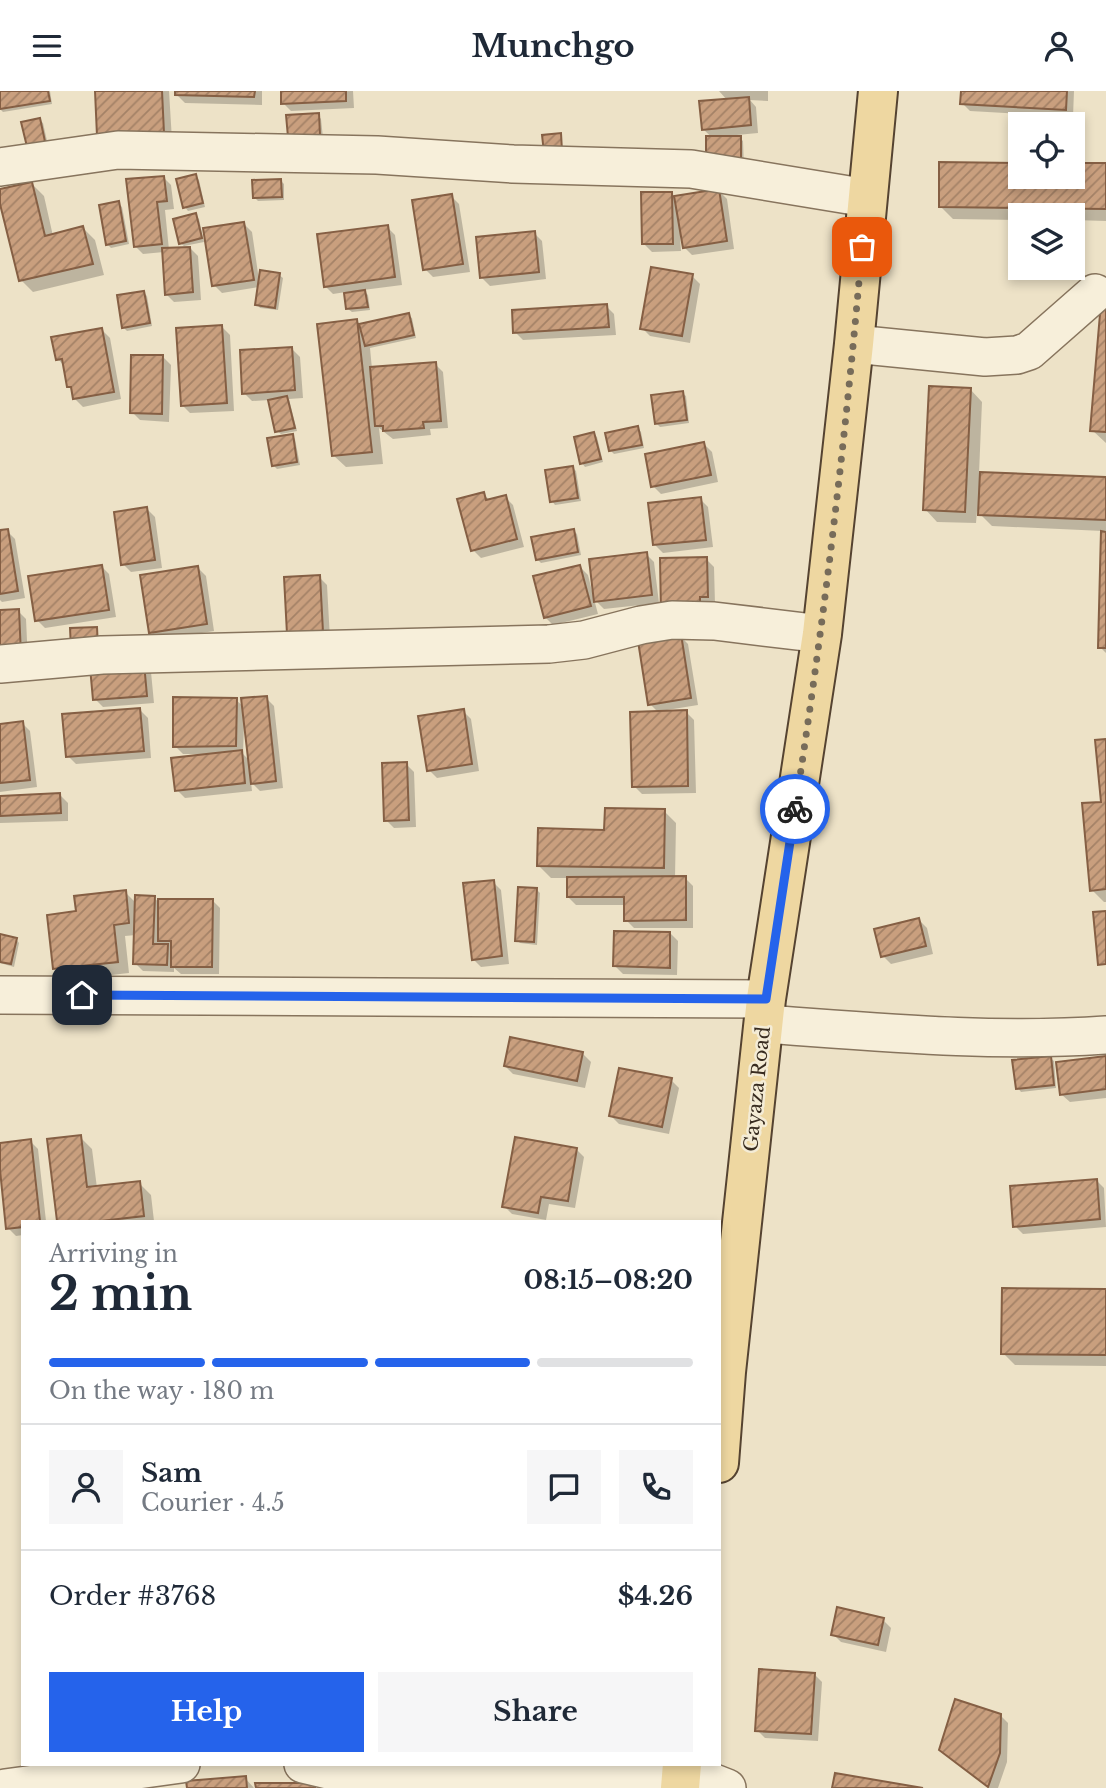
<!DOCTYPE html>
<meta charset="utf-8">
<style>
body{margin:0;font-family:"Libre Baskerville",serif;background:#f6f6f7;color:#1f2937;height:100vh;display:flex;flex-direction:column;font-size:26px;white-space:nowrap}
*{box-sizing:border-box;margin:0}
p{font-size:23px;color:#747a83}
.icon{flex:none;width:38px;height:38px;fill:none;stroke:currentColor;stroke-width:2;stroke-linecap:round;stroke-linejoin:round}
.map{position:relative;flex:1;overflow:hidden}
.sheet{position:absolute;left:21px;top:1129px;width:700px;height:546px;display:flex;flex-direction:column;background:#fff;border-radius:0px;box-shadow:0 4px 10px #0003}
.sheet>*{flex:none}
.fabs{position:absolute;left:1008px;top:21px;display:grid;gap:14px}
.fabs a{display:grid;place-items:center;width:77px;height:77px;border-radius:0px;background:#fff;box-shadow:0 4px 10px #0003;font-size:35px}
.pin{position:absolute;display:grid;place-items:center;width:60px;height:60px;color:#fff;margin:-30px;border-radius:14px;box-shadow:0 4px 10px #0006}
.courier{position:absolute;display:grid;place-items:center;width:70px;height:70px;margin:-35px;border:5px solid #2563eb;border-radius:50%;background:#fff;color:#222;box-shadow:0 2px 9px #0007}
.head em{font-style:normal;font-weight:800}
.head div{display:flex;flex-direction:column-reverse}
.head{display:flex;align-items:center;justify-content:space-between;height:119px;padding:0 28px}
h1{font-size:46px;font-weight:800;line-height:52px}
.bar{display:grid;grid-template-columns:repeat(4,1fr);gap:10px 7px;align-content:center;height:84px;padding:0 28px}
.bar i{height:9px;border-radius:5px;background:#e0e1e3}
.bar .selected{background:#2563eb}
.bar p{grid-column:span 4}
.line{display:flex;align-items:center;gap:18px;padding:0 28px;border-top:2px solid #e0e1e3}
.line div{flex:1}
.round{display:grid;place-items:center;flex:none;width:74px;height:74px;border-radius:0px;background:#f6f6f7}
.cta{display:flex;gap:14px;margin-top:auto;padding:14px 28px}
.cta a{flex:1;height:80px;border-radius:0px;background:#2563eb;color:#fff;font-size:28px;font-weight:800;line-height:80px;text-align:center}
.cta a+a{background:#f6f6f7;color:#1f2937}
header{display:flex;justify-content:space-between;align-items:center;height:91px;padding:0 28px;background:#fff;font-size:32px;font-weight:800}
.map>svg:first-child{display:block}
.shadow{fill:#0003;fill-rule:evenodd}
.building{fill:url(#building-hatch);stroke:#855f44;stroke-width:2}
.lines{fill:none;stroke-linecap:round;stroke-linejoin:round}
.minor-casing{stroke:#87745d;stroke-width:40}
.major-casing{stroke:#554331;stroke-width:42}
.minor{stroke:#f7efda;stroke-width:37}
.major{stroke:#eed7a1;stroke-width:38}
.done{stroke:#776c5a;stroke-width:7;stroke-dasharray:0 12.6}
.route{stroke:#2563eb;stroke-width:9}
.labels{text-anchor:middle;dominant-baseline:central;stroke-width:5;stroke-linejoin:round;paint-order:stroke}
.street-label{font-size:19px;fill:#382c20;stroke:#f4ecd6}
</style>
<header><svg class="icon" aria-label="menu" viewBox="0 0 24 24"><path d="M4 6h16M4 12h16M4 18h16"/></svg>Munchgo<svg class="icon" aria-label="person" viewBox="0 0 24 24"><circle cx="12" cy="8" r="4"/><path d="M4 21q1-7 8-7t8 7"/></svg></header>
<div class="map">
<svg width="1106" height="1697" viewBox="0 0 1106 1697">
<defs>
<pattern id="building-hatch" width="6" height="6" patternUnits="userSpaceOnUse" patternTransform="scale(1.75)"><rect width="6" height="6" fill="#c99f7e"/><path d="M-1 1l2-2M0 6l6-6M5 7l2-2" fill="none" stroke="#a48267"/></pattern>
</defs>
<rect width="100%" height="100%" fill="#ede2c7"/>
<path class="shadow" d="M0,0H50L52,13L3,21L0,18Z
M97,0H169L172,49Z
M177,0H262V14L185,12L177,4Z
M283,0H353L354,17L291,20L283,12Z
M719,0H768V10L750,9L756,16L758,42L737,44L743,50L744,77L703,38L727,9Z
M962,0H1074L1073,26L970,20L962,12Z
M318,24L321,28L323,47L293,48Z
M40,29L43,32L50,63L24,32Z
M941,73L1020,74V86H1073V74H1106V130L1073,129V124H1020V129L953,128L941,116Z
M195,85L199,89L205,116L188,120L185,116Z
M163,86L171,94L174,118L165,119L169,159L190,157L198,165L201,209L174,211L166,203L164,161L143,163L135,155Z
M280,89L284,93V109L258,110L255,107Z
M32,93L44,105L53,145L83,137L95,149L104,184L33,201L21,189L0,100Z
M719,100L727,108L734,158L692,164L684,156L682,145H680L681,160L652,161L644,153L671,103L676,107Z
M451,105L459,113L470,181L433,186L425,178Z
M118,112L122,116L129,153L111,157L107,153Z
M195,124L199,128L204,151L184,155L180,152Z
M244,133L252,141L259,189L279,184L283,187L278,219L260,217L257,213L259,196L222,202L214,194Z
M387,136L395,144L402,194L363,199L368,204L370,219L352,221L348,218L346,201L333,203L325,195Z
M534,142L542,150L546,188L490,195L482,187Z
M692,185L700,193L690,252L650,245L642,237Z
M1106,190V352L1092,339Z
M144,202L147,205L152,235L127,240L123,236Z
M606,215L614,223L616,244L523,249L515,241Z
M408,224L412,227L416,247L370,257L372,278L435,273L443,281L448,337L430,338L431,344L393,348L379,337L383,373L346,376L333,364L357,230L361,234Z
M222,236L230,244L234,320L190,322L182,314Z
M102,239L110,247L121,308L83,316L75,308L73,300L69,296L65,276L58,268Z
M292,258L300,266L303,307L289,308L297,340L281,343L277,340L270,309L252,310L244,302Z
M163,266L171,274L169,331L140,329L132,321Z
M970,298L982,311L979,383L1106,388V562L1100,556L1103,440L992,435L977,420L976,432L937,431L925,418Z
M682,302L686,305L689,332L660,336L656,332Z
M638,337L641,341L644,357L614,363L610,359Z
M594,343L597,346L603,371L585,376L582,372Z
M292,345L295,348L300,374L277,378L273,374Z
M704,353L712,361L718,391L661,403L653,395Z
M573,377L576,380L581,410L555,414L552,410Z
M483,403L491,410L505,406L513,414L524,456L481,467L473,459Z
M700,408L708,416L713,456L663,462L655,454Z
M147,418L155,426L162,477L131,481L123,473Z
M7,440L15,448L25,507L2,511L0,509V441Z
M574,440L577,443L581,464L541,472L537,468Z
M646,463L654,471L659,512L604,518L594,508L598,523L553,534L545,526L580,476L588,484L593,504H595Z
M706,468L714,476L715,513L671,530Z
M101,475L109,483L116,526L45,537L37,529Z
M198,477L206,485L214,540L159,549L151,541Z
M319,486L327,494L330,548L297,550Z
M18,520L26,528L28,571L0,521Z
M680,545L688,553L698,614L667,619L668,622L686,621L694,629L696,702L642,703L634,695L659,622L650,613Z
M143,573L151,581L154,612L103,616L95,608Z
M266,607L274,615L283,697L260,700L251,691L252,700L185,707L177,699L200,663H183L175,655L236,609L244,616ZM244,634H246L250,670L243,663Z
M140,619L148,627L151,667L76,673L68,665Z
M463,620L471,628L479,680L437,687L429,679Z
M22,632L30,640L37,696L0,701V635Z
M1106,650V811H1104L1092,799L1103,712Z
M406,673L414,681L416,736L394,737L386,729Z
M60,704L68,712V730L0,732V707Z
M664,720L676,732L675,787H685L693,795V837H634L626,829V814H576L568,806V787H551L538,774L606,741Z
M493,791L501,799L509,873L481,876L473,868Z
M537,799L540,802L537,854L520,852L517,849Z
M125,801L137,813L154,807L160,812L212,809L220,817L219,883H181L174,877V881L143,880L135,872L136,844L125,845L129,882L67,889L55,877L78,822Z
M919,829L927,837L933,863L891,873L883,865Z
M670,842L678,850L677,884L623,883L615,875Z
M0,845L16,848L19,852L14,876L0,872Z
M583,963L591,971L585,997L513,983L505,975Z
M1050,967L1054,970L1056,997L1021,1001L1018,997Z
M1106,967V1007L1070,1011L1062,1004Z
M671,989L679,997L669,1043L619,1033L611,1025Z
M80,1046L92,1058L97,1097L139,1092L151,1104L154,1130H59L49,1049Z
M30,1050L38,1058L46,1130H23V1144L16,1145L8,1137L0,1053Z
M576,1058L584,1066L575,1117L549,1113L546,1129L512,1123L504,1115Z
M1096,1089L1104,1097L1106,1136L1023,1143L1015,1135Z
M1106,1200V1275L1015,1274L1003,1262Z
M883,1529L891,1537L886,1561L841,1551L833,1543Z
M814,1583L822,1591L818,1650L765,1647L757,1639Z
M1000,1624L1008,1632L1007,1671L998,1697H989L941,1659Z
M245,1687L254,1697H189Z"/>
<path class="building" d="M0,0H48L50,10L0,18Z
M95,0H162L164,42L97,45Z
M175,0H255L254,6L175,4Z
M281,0H346V10L281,13Z
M961,0H1067L1066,19L960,13Z
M749,6L751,34L702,39L699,10Z
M319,22L320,44L288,46L286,24Z
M40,27L47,60L29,64L21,31Z
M561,42L562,60L544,62L542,44Z
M706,45H741V74H706Z
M939,71L1020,72V86H1073V72H1106V118L939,116Z
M196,83L203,112L183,117L176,88Z
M164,85L167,110L157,111L162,153L134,156L126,88Z
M281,88L282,106L253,107L252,89Z
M32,91L45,145L83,135L93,173L19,190L0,113V98Z
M719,98L727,150L683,157L674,105Z
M641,101H672L673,153H642Z
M452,103L463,173L423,179L412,109Z
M119,110L126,150L106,154L99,114Z
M196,122L202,147L179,153L173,128Z
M244,131L254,189L212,195L203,137Z
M388,134L395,186L324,196L317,143Z
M535,140L539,181L480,187L476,146Z
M190,156L193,201L165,204L162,157Z
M651,176L693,183L682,245L640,238Z
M260,179L280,182L275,217L255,214Z
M1103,188H1106V341L1090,340Z
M365,199L368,216L346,218L344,202Z
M144,200L150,232L122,237L117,204Z
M607,213L609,236L513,242L512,219Z
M409,222L414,244L365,255L359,233Z
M357,228L372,361L332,365L317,233Z
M222,234L227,312L181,315L176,237Z
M102,237L114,301L73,308L71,296H67L62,268L56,269L51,246Z
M292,256L295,299L242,303L240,259Z
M131,264H163L162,323L130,322Z
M436,271L441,330L423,331L424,337L383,340V335H375L370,276Z
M929,295L971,297L965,421L923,419Z
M683,300L687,329L655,333L651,304Z
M287,305L295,337L275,341L268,309Z
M638,335L642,354L609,360L605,342Z
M594,341L601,368L580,373L574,346Z
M293,343L297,371L272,375L267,347Z
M704,351L711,384L651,396L645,363Z
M573,375L578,407L550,411L545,379Z
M980,381L1106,386V429L978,424Z
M484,401L486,409L506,404L517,448L471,460L457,408Z
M701,406L706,449L653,454L648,412Z
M147,416L155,469L121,474L114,421Z
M8,438L18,500L0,503V439Z
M574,438L578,461L536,469L531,446Z
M1101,440L1106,441V557H1098Z
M647,461L652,504L594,511L589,468Z
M707,466L708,506H700V522L661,523L660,467Z
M102,474L109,519L35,530L28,485Z
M580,474L591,515L544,527L533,485Z
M198,475L207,533L149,542L140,484Z
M320,484L323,541L287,543L284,486Z
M19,518L21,564L0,565V519Z
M97,536L98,557L71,558L70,537Z
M681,543L691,607L648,614L638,550Z
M144,572L147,605L93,609L90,576Z
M267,605L276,690L251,693L241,607Z
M173,606L237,607L236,655L173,656Z
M140,617L144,660L66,666L62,623Z
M464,618L472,673L427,680L418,625Z
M687,619L688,695L632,696L630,621Z
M23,630L30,689L0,692V633Z
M1106,648V798L1090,800L1082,712L1101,711L1095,649Z
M242,659L245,692L175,700L171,667Z
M407,671L409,729L384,730L382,672Z
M60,702L61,722L0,725V705Z
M605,717L665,718L664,777L537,775L538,737L604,739Z
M686,785V829L624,830V806H567V786Z
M494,789L502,865L472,869L463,792Z
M518,796L537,797L534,851L515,850Z
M126,799L129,832L114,834L118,871L53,878L47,824L76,820L74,805Z
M135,804L155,805L153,853H168L167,874L133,873Z
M158,808H213L212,876H171V850H158Z
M1106,820V873L1098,874L1093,821Z
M919,827L926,855L881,866L874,838Z
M614,840L670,841V877L613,875Z
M0,843L17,847L11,873L0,871Z
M510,946L583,961L577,990L504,975Z
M1051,965L1054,994L1016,998L1012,969Z
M1106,965V998L1060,1004L1056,971Z
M619,977L672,987L662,1036L609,1025Z
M81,1044L87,1096L140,1090L144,1125L101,1130H57L47,1048Z
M515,1046L577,1057L568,1110L541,1106L538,1122L502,1116Z
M31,1048L40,1130H23V1136L6,1138L0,1079V1052Z
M1097,1088L1100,1128L1013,1136L1010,1095Z
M1002,1197L1106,1198V1264L1001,1263Z
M837,1516L884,1527L878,1554L831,1544Z
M759,1578L815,1582L811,1643L755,1640Z
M955,1608L1001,1623L1000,1662L988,1696L939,1659Z
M835,1682L923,1697H832Z
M246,1685L247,1697H187L186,1690Z
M255,1692H315V1697H256Z"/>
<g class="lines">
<defs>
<path id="minor" d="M0,76L118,59L377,64L513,73L691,78L867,107
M854,253L985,266L1017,264L1029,260L1095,202
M0,573L102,564L549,553L584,549L641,534L672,529L714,530L822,543
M0,904L766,908
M764,933C877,941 992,952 1106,944
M303,1673L362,1687L384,1689L450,1683L681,1679L727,1697
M5,1697L181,1673"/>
<path id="major" d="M719,1372L726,1281L766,908L822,543L854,253L878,0
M680,1697L682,1673"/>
</defs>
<use href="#minor" class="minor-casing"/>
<use href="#major" class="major-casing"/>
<use href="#minor" class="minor"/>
<use href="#major" class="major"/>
</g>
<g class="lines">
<path class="done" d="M795,718C824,531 846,344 862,156"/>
<path class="route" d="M82,904L766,908L795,718"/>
</g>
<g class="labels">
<g class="street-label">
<text transform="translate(757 998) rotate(-84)">Gayaza Road</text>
</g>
</g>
</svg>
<div class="fabs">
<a><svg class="icon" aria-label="locate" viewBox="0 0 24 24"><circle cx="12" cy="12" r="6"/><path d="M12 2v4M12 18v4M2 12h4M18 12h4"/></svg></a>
<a><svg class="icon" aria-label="layers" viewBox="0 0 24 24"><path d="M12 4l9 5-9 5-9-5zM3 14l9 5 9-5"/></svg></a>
</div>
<div class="pin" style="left:862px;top:156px;background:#ea580c"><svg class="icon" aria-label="bag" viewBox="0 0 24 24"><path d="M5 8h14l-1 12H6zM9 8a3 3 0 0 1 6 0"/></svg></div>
<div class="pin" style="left:82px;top:904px;background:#1f2937"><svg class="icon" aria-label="home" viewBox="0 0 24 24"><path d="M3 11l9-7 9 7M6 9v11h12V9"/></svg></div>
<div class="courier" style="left:795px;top:718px"><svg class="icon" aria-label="bike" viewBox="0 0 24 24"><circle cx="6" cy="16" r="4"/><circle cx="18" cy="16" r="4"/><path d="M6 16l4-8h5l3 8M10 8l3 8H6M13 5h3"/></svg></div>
<section class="sheet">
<div class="head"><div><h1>2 min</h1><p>Arriving in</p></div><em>08:15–08:20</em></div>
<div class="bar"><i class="selected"></i><i class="selected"></i><i class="selected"></i><i></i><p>On the way · 180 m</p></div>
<div class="line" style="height:126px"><a class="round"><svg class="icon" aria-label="person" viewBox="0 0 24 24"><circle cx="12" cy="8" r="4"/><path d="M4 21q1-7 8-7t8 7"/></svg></a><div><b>Sam</b><p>Courier · 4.5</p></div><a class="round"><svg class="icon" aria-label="chat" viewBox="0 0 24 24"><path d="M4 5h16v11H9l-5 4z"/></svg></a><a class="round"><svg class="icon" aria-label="phone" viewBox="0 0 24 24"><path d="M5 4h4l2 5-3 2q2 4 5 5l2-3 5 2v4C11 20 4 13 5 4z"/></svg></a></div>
<div class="line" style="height:91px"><div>Order #3768</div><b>$4.26</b></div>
<div class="cta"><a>Help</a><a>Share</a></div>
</section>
</div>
